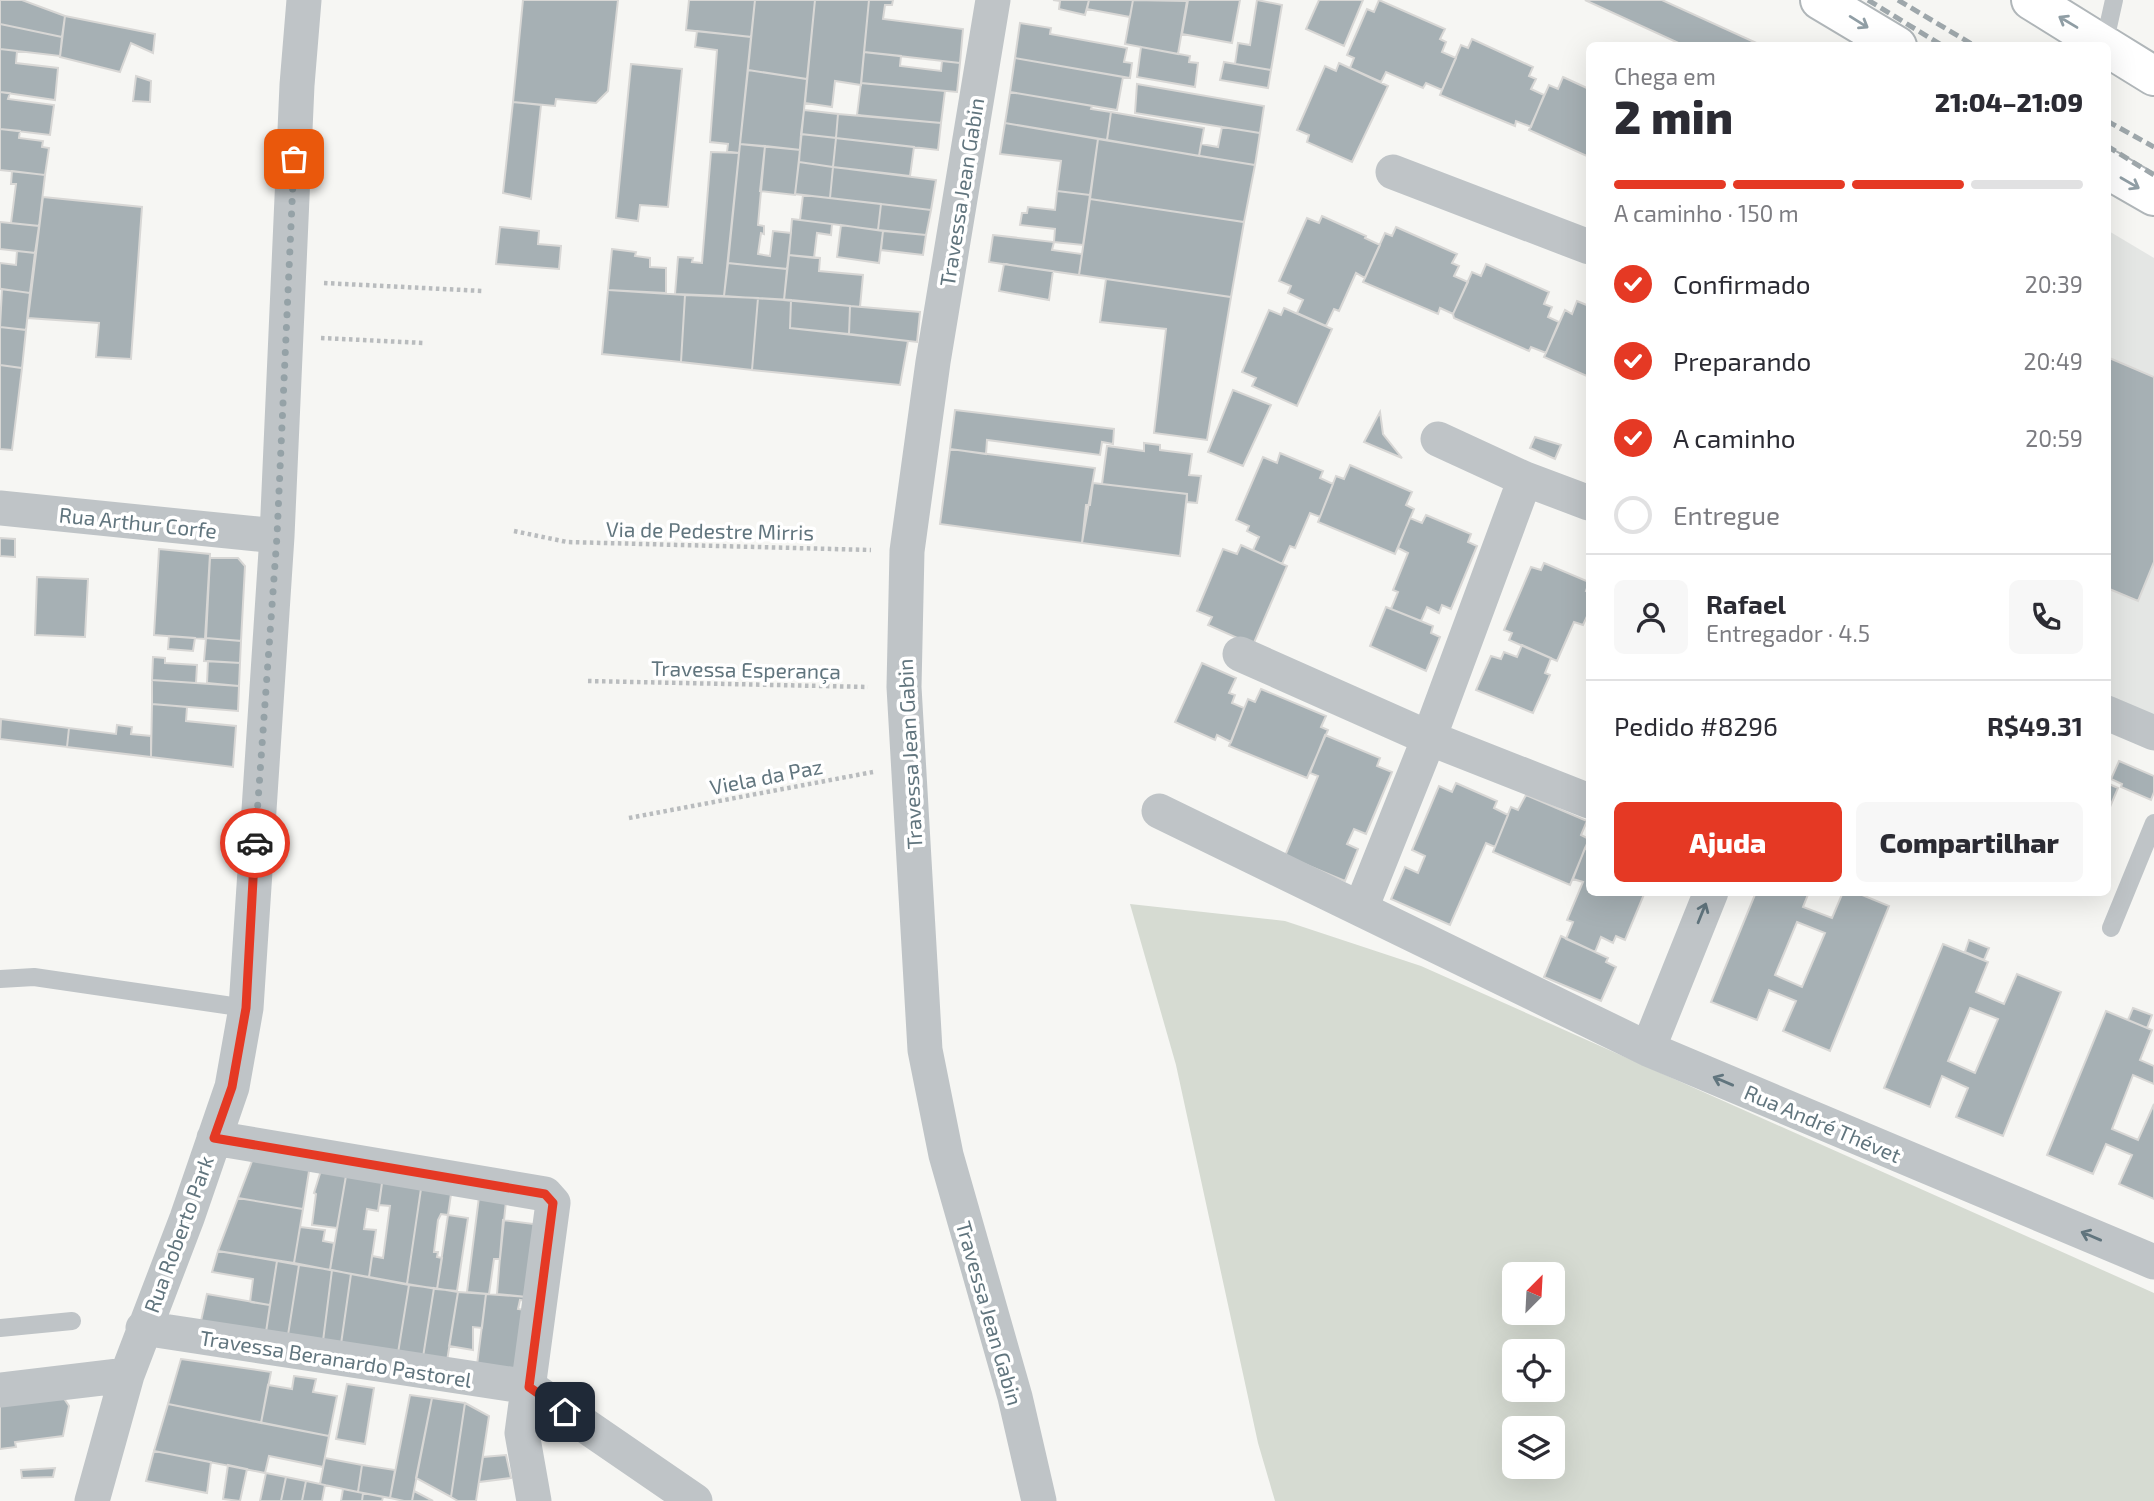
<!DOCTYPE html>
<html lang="pt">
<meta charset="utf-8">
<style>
body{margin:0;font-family:"Exo 2",sans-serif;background:#f7f7f7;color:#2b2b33;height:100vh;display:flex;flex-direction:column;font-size:26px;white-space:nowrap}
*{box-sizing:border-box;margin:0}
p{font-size:23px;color:#7c7c81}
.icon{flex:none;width:38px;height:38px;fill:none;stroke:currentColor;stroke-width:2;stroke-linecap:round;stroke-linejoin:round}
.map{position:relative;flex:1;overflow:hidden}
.drawer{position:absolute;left:1586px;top:42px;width:525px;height:854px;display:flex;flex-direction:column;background:#fff;border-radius:10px;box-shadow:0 7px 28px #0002}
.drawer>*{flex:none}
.needle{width:46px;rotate:24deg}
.controls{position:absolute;left:1502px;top:1262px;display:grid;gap:14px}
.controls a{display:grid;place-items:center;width:63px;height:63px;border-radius:10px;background:#fff;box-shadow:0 7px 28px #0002;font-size:35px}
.pin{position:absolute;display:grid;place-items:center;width:60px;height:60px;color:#fff;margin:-30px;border-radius:14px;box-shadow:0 4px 10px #0006}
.courier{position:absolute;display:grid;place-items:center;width:70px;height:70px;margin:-35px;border:5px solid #e53924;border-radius:50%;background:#fff;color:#222;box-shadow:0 2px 9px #0007}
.summary em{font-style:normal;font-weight:800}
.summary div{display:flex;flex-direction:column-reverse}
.summary{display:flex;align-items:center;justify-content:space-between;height:119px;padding:0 28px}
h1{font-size:46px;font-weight:800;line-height:52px}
.bar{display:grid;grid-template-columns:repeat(4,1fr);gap:10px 7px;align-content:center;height:84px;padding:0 28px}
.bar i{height:9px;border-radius:5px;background:#e1e1e2}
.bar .active{background:#e53924}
.bar p{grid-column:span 4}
.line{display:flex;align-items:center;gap:18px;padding:0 28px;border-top:2px solid #e1e1e2}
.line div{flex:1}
.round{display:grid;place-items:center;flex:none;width:74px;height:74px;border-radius:10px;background:#f7f7f7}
ol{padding:0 28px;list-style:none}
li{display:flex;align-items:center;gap:21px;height:77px}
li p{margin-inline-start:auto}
li .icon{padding:7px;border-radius:50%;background:#e53924;color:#fff;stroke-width:4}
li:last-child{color:#7c7c81}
li i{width:38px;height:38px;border:4px solid #e1e1e2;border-radius:50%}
.primary-button{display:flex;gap:14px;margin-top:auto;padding:14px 28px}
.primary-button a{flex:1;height:80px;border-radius:10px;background:#e53924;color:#fff;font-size:28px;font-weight:800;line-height:80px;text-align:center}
.primary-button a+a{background:#f7f7f7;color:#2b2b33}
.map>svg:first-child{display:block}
.built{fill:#e4e6e4}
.green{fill:#d6dbd2;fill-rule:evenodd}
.building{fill:#a6b0b4;stroke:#d8d7d5;stroke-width:2;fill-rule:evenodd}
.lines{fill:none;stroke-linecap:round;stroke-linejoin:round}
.primary-casing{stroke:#b0b6b9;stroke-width:42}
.path{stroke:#b9bcbe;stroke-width:4.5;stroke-dasharray:3.5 3.5;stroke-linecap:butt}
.lane{stroke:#bfc4c7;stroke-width:18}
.street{stroke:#bfc4c7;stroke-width:35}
.primary{stroke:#fff;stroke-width:38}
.rail{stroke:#9ea7ab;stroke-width:5;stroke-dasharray:10 5;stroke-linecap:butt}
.oneway{stroke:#909ea5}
.oneway2{stroke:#61757e}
.done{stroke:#95a2a7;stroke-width:7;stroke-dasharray:0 12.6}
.route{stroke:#e53924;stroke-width:9}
.labels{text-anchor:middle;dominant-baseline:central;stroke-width:7;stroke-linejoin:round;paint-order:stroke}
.street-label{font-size:21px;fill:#61757e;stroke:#fff}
</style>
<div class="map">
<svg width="2154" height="1501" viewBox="0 0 2154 1501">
<rect width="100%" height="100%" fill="#f6f6f3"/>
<path class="built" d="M2107,230L2154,258V715L2107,695Z"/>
<path class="green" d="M1130,904L1285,921L1421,966L2154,1293V1501H1275L1258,1443L1176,1065ZM1514,1274H1552V1312H1514ZM1514,1351H1552V1390H1514ZM1514,1428H1552V1466H1514Z"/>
<path class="building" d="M0,0H22L65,16L62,37L0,24Z
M523,0H618L608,91L596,103L556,99L555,106L513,102Z
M689,0H755L751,37L686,30Z
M755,0H815L807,79L748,70Z
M815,0H869L861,85L835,81L832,107L805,103Z
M869,0H893L892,5H885L883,19L963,29L960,63L864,52Z
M1053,0H1089L1085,15L1059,9L1060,1Z
M1089,0H1133L1130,17L1087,9Z
M1133,0L1187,1L1178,54L1125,44Z
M1188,0H1240L1232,43L1182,34Z
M1257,0L1282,5L1271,70L1235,64L1238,43L1250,45Z
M1319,0H1363L1344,46L1306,29Z
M1379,0L1445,29L1440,39L1446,42L1442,52L1456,58L1442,90L1426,83L1423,88L1386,72L1381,82L1350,68L1354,58L1347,55L1367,9L1374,12Z
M1585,0H1662L1763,46H1685Z
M65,16L155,34L153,53L131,43L120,72L60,57Z
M1020,23L1051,28L1050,34L1127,48L1124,62L1132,63L1130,78L1015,58Z
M0,24L62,37L60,56L0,49Z
M697,31L751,37L739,153L727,152L728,144L710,142L717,50L695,47Z
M1472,39L1533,67L1529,76L1536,79L1531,89L1544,95L1531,127L1516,121L1515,126L1440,95L1461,45L1468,48Z
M1141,47L1190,56L1189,62L1198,63L1195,87L1137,77Z
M0,49L17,51L16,63L58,68L55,100L0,92Z
M864,52L901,56L900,66L941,71L942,61L960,63L957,92L861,83Z
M1015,58L1123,77L1117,110L1010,92Z
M1224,62L1271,70L1268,88L1220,80Z
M1339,63L1388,86L1352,162L1307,142L1309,135L1297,130L1325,66L1336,71Z
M631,64L682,69L668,207L640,205L638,221L616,218Z
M748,70L807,79L800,150L740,144Z
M136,76L151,81L150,102L133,101Z
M1563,77L1589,89V157L1529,130L1549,85L1558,89Z
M861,83L945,91L941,123L857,115Z
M1137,84L1264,106L1260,133L1135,113Z
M0,92L10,93L8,99L54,105L50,135L0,129Z
M1010,92L1092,106L1091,109L1111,112L1107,140L1005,123Z
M513,102L541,105L531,199L503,193Z
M804,110L838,114L836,138L801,134Z
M1111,112L1204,128L1199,156L1107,140Z
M838,114L941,123L938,150L836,138Z
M1005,123L1098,139L1090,195L1057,191L1061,161L1000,154Z
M1222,127L1260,133L1255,165L1199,156L1201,144L1218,147Z
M0,129L20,131L19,138L43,141L42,147L49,148L45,175L0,170Z
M801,134L836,138L833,167L799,162Z
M836,138L914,147L910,176L833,167Z
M1098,139L1255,165L1244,222L1090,199Z
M740,144L765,146L758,225L764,226V234L761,233L758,254L770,256L773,231L791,233L787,269L728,263Z
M765,146L800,150L795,195L760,191Z
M711,152L739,153L724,296L675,294L678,257L693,258L692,262L702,263Z
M799,162L833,167L830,198L795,194Z
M833,167L936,180L931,210L830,198Z
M12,171L45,175L39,226L11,223L16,184H11Z
M1057,191L1090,195L1083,245L1054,242L1055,229L1020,225L1022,213H1027L1028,207L1055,210Z
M803,195L881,204L878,230L800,220Z
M43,197L142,207L131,359L96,357L99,323L28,318Z
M1090,199L1244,222L1231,297L1079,275Z
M881,204L931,210L926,235L878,230Z
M1322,216L1366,236L1365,238L1380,245L1365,278L1356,273L1339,311L1334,309L1326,326L1297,313L1303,300L1288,293L1291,286L1279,281L1307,218L1319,223Z
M792,219L832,224L831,235L817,233L814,258L789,255Z
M0,222L39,226L35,253L0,249Z
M841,225L883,231L879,263L837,257Z
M500,227L539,231L538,244L561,246L559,269L496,264Z
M1396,227L1457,254L1452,263L1459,266L1454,276L1468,282L1453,314L1440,308L1438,314L1363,282L1385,233L1392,236Z
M883,231L926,235L923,255L881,250Z
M993,235L1054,242L1052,250L1082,254L1079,275L989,262Z
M612,249L636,252L635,256L650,258V267L666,268V293L608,290Z
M17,251L35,253L30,293L0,289V263L16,265Z
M789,255L820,258L819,271L863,275L860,307L784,300Z
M728,263L787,269L784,300L724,296Z
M1004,264L1053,271L1049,300L999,291Z
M1486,264L1549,292L1544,304L1552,307L1548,317L1559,322L1546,353L1531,347L1529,351L1454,318L1453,314L1472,272L1481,276Z
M1106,279L1231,297L1207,440L1154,433L1166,329L1100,322Z
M2,289L30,293L26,330L0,327Z
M608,290L685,295L681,362L602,354Z
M685,295L758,298L752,370L681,362Z
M758,298L791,300L790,328L908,341L900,385L752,370Z
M791,300L850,306L849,334L790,328Z
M1577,301L1589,306V377L1544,357L1565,310L1572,314Z
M850,306L920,312L917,342L849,334Z
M1284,308L1332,329L1297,406L1252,386L1256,378L1242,372L1269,310L1281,315Z
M0,327L26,330L22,368L0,365Z
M2107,357L2154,377V562L2138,601L2107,588Z
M0,365L22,368L12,450L0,449Z
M1233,390L1271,405L1243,466L1208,452Z
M955,410L1114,429L1113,444L1102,442L1100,455L987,440L986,454L950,449Z
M1380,412L1383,434L1402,458L1364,442Z
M1535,437L1561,445L1555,459L1530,448Z
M1144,443L1160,445V450L1192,454L1189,475L1201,476L1197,503L1187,502V494L1102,484L1107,446L1144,451Z
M950,449L1095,468L1082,543L940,524Z
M1280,453L1323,471L1320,478L1333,484L1320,517L1310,513L1295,548L1290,546L1282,564L1253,550L1259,537L1247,531L1249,526L1236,520L1263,457L1277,463Z
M1350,465L1412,492L1406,505L1414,509L1395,554L1318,522L1336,476L1344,479Z
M1093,483L1187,494L1180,556L1082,543L1086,505H1090Z
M1426,515L1471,534L1468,542L1477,546L1451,609L1442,605L1439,613L1427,607L1421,621L1391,609L1398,592L1393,590L1408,553L1398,548L1410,518L1422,523Z
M0,538L15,539V557L0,556Z
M1241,545L1287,566L1253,645L1208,625L1212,617L1197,611L1223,549L1237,554Z
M159,549L210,554L205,639L154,635Z
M210,558H238L245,566L241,641L206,638Z
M1544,563L1589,582L1586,591L1589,592V612L1583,625L1574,622L1557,661L1509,640L1512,633L1504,630L1531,567L1541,570Z
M37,577L88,579L85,637L35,635Z
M1386,607L1433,626L1431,633L1440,637L1426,671L1370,646Z
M169,636L195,638L193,651L168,649Z
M206,638L241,641L240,663L204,661Z
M1522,645L1551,658L1545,673L1550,675L1533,713L1476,690L1491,656L1501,659L1504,652L1517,657Z
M153,657L165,658V663L197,665L196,683L152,680Z
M208,661L240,663L239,686L207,683Z
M1202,663L1236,678L1229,693L1235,695L1232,703L1244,708L1231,742L1217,735L1215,740L1175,722Z
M152,680L239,686L238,711L152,704Z
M1261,689L1326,716L1321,727L1328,730L1307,778L1229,746L1248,699L1255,702Z
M152,704L187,707L186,721L236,726L233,767L151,757Z
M1,719L69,728L67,747L0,739Z
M117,725L132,727L131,734L151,736V757L67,747L69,728L116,734Z
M1325,735L1380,758L1377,766L1392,772L1366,834L1354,829L1347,844L1358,849L1345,881L1285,856L1318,776L1310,773Z
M2119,761L2154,776V792L2151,800L2121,787L2122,784L2111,779Z
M1456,783L1497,801L1494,808L1508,815L1495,847L1486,843L1450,925L1391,899L1405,867L1418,873L1425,856L1412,850L1439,786L1452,792Z
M2107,783L2118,788L2107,814Z
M1526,795L1587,821L1581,835L1589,839L1570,885L1493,852L1511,807L1518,810Z
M1585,848L1589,850V892H1645L1625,940L1616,936L1613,943L1601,937L1595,952L1566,939L1573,922L1567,920L1583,882L1573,879Z
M1756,892H1809L1803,907L1832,918L1843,892H1855L1889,906L1830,1051L1783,1031L1796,1001L1769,990L1757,1020L1711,1002ZM1797,922L1825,933L1802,987L1775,975Z
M1561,936L1608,958L1606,962L1616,967L1601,1001L1544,977Z
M1969,940L1989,948L1984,960L1965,952Z
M1943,944L1988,962L1976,992L2004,1004L2017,974L2061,992L2003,1136L1956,1117L1968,1088L1942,1076L1930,1107L1884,1088ZM1970,1008L1998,1019L1975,1073L1948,1061Z
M2133,1008L2152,1015L2147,1028L2128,1020Z
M2106,1011L2152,1030L2140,1060L2154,1066V1084L2133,1075L2112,1129L2138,1140L2154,1104V1199L2119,1184L2132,1155L2106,1144L2093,1174L2047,1155Z
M254,1156L310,1165L303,1209L238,1198Z
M322,1167L347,1170L337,1228L312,1225L316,1194L314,1193Z
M347,1170L383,1176L378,1211L367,1209L364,1229L376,1230L369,1277L330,1270Z
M383,1176L422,1182L407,1284L369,1277L372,1256L383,1258L390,1206L379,1205Z
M422,1182L452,1187L448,1215L441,1214L438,1220L434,1252H438L437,1257L442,1258L437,1289L407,1284Z
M479,1197L506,1201L500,1259H494L489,1294L467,1292Z
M238,1198L303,1209L294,1263L218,1251Z
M448,1215L468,1218L457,1291L437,1289Z
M503,1220L534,1224L527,1297L497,1294Z
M300,1227L325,1230L323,1241L334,1243L330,1270L294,1263Z
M218,1251L277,1261L270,1305L250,1302L253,1279L212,1272Z
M277,1261L299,1265L288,1335L266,1332Z
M299,1265L332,1270L323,1341L288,1335Z
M332,1270L351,1274L341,1344L323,1341Z
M351,1274L409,1285L398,1353L341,1344Z
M409,1285L434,1288L423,1357L398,1353Z
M434,1288L458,1292L447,1361L423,1357Z
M458,1292L486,1294L482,1328L473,1327V1350L449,1346Z
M207,1294L270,1305L266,1332L201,1321Z
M486,1294L527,1297L526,1301L520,1300L518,1309L525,1310L516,1372L477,1365Z
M181,1359L271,1372L261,1423L168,1404Z
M294,1376L316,1379L313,1392L337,1396L329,1436L261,1423L268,1385L292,1389Z
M347,1384L374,1388L365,1444L336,1439Z
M410,1395L432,1398L412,1501H404L390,1498Z
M63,1397L69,1406L63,1436L15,1442L16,1447L0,1449V1406Z
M432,1398L465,1403L451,1497L416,1478Z
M465,1403L489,1416L476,1501H458L451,1497Z
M168,1404L329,1436L323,1467L269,1456L265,1473L154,1451Z
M154,1451L211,1462L207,1493L146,1481Z
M506,1455L511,1478L479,1482L483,1457Z
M325,1458L362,1465L358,1492L320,1484Z
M228,1465L247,1469L240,1501L223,1499Z
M362,1465L395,1470L390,1498L358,1492Z
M55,1468L53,1477L22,1478L21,1470Z
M266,1473L286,1477L281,1501H260Z
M286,1477L306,1481L302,1501H281Z
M306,1481L325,1485L322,1501H302Z
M343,1489L363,1493L362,1501H341Z
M414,1491L433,1501H412Z
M363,1493L383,1497L382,1501H362Z"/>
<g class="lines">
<defs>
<path id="primary" d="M1820,0L1897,46
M2031,0L2105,46
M2107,47L2154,76
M2107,169L2154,196"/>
</defs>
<use href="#primary" class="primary-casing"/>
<path class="path" d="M324,283L483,291
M321,338L424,343
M514,531L567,542L871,550
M588,681L868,687
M629,818L873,772"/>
<path class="lane" d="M2104,45L2114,0
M2111,928L2154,823
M0,979L34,977L246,1008
M0,1328L72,1321"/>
<path class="street" d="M993,0L933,362L907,551L904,687L925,1050L946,1155L1015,1397L1039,1501
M1393,172L1589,247
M1438,439L1525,479L1589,503
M0,508L277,536
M1240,654L1429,738L1589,801
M2107,713L2154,733
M1159,811L1648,1049
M1711,892L1648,1049L2154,1262
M1361,908L1429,738L1525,479
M214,1138L545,1194L553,1203L522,1433L534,1501
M143,1328L529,1387L695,1501
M0,1390L127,1375
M92,1501L127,1375L187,1218L232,1087L246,1008L277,536L297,85L304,0"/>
<use href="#primary" class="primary"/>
<path class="rail" d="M1868,0L1943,46
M1898,0L1975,46
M2107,121L2154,147
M2107,146L2154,175"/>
</g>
<defs><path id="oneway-shaft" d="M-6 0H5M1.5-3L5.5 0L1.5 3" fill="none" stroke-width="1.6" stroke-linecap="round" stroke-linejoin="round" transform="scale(1.75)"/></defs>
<g class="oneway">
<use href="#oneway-shaft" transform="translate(1859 22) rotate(32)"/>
<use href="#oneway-shaft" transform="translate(2068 22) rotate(-149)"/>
<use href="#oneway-shaft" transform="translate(2130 183) rotate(30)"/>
</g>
<g class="oneway2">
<use href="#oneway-shaft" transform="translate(1702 913) rotate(-68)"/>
<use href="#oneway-shaft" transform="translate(1723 1081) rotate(-157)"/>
<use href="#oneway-shaft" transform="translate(2091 1236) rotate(-157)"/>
</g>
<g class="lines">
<path class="done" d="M255,843L277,536L294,159"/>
<path class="route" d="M255,843L246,1008L232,1087L214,1138L545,1194L553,1203L529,1387L565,1412"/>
</g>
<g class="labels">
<g class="street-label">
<text transform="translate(961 192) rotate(-81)">Travessa Jean Gabin</text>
<text transform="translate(138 522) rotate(6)">Rua Arthur Corfe</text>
<text transform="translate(710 530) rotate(1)">Via de Pedestre Mirris</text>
<text transform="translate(746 669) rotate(1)">Travessa Esperança</text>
<text transform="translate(909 754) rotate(-93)">Travessa Jean Gabin</text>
<text transform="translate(766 776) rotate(-11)">Viela da Paz</text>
<text transform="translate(1823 1123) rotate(23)">Rua André Thévet</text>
<text transform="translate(178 1234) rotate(-70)">Rua Roberto Park</text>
<text transform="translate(990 1313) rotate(74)">Travessa Jean Gabin</text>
<text transform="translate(336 1358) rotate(9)">Travessa Beranardo Pastorel</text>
</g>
</g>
</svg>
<div class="controls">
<a><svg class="needle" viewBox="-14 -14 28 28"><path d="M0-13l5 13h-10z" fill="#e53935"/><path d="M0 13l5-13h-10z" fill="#7c7c81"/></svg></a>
<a><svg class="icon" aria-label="locate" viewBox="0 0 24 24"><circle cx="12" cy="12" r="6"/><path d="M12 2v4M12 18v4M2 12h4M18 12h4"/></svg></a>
<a><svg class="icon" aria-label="layers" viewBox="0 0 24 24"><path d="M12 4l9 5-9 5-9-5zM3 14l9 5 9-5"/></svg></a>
</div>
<div class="pin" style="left:294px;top:159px;background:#ea580c"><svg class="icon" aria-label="bag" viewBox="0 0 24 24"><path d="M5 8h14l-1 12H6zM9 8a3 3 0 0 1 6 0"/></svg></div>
<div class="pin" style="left:565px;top:1412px;background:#1f2937"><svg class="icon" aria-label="home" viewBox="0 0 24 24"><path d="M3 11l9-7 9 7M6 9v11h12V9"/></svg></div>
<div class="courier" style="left:255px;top:843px"><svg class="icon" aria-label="car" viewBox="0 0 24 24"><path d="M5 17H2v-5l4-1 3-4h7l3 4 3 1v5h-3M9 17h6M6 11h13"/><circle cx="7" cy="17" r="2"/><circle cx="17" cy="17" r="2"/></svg></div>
<section class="drawer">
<div class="summary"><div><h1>2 min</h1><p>Chega em</p></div><em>21:04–21:09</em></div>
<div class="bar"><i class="active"></i><i class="active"></i><i class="active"></i><i></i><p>A caminho · 150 m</p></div>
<ol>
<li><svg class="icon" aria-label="check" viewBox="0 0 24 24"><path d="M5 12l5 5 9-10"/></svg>Confirmado<p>20:39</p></li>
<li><svg class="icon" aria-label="check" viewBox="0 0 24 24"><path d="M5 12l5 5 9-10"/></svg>Preparando<p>20:49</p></li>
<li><svg class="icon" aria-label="check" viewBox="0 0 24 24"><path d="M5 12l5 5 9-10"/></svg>A caminho<p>20:59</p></li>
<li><i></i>Entregue</li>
</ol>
<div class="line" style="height:126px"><a class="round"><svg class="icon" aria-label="person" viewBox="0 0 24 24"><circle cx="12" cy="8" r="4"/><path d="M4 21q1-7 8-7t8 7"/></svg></a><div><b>Rafael</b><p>Entregador · 4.5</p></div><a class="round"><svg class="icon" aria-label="phone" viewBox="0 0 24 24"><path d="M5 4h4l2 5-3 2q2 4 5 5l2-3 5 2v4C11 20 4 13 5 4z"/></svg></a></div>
<div class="line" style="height:91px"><div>Pedido #8296</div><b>R$49.31</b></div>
<div class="primary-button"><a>Ajuda</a><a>Compartilhar</a></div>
</section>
</div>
